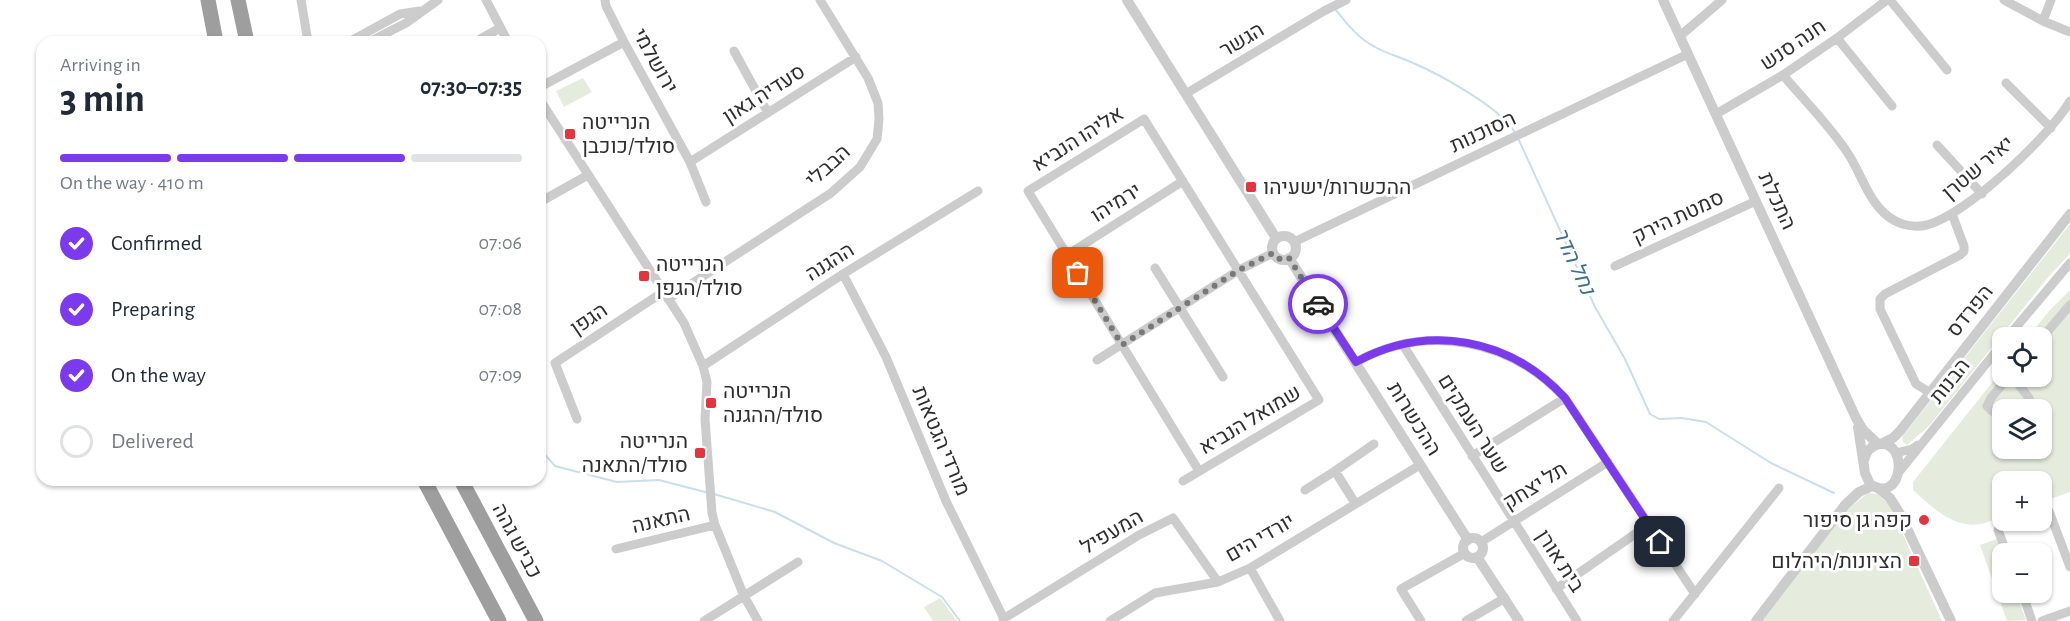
<!DOCTYPE html>
<meta charset="utf-8">
<style>
body{margin:0;font-family:"Alegreya Sans",Heebo,sans-serif;background:#f6f6f7;color:#1f2937;height:100vh;display:flex;flex-direction:column;font-size:22px;white-space:nowrap}
*{box-sizing:border-box;margin:0}
p{font-size:20px;color:#747a83}
.icon{flex:none;width:33px;height:33px;fill:none;stroke:currentColor;stroke-width:2;stroke-linecap:round;stroke-linejoin:round}
.map{position:relative;flex:1;overflow:hidden}
.side{position:absolute;left:36px;top:36px;width:510px;height:450px;display:flex;flex-direction:column;background:#fff;border-radius:18px;box-shadow:0 2px 4px #0004}
.side>*{flex:none}
.buttons{position:absolute;left:1992px;top:327px;display:grid;gap:12px}
.buttons a{display:grid;place-items:center;width:60px;height:60px;border-radius:12px;background:#fff;box-shadow:0 2px 4px #0004;font-size:30px}
.pin{position:absolute;display:grid;place-items:center;width:51px;height:51px;color:#fff;margin:-26px;border-radius:12px;box-shadow:0 3px 9px #0006}
.courier{position:absolute;display:grid;place-items:center;width:60px;height:60px;margin:-30px;border:4px solid #7c3aed;border-radius:50%;background:#fff;color:#222;box-shadow:0 2px 8px #0007}
.overview em{font-style:normal;font-weight:700}
.overview div{display:flex;flex-direction:column-reverse}
.overview{display:flex;align-items:center;justify-content:space-between;height:102px;padding:0 24px}
h1{font-size:39px;font-weight:700;line-height:45px}
.bar{display:grid;grid-template-columns:repeat(4,1fr);gap:9px 6px;align-content:center;height:72px;padding:0 24px}
.bar i{height:8px;border-radius:4px;background:#e0e1e3}
.bar .current{background:#7c3aed}
.bar p{grid-column:span 4}
ol{padding:0 24px;list-style:none}
li{display:flex;align-items:center;gap:18px;height:66px}
li p{margin-inline-start:auto}
li .icon{padding:6px;border-radius:50%;background:#7c3aed;color:#fff;stroke-width:4}
li:last-child{color:#747a83}
li i{width:33px;height:33px;border:3px solid #e0e1e3;border-radius:50%}
.map>svg:first-child{display:block}
.green{fill:#e5ecde;fill-rule:evenodd}
.lines{fill:none;stroke-linecap:round;stroke-linejoin:round}
.stream{stroke:#cadeec;stroke-width:2}
.minor{stroke:#ccc;stroke-width:9}
.tertiary{stroke:#ccc;stroke-width:10}
.trunk{stroke:#9e9e9e;stroke-width:15}
.done{stroke:#787878;stroke-width:6;stroke-dasharray:0 10.8}
.route{stroke:#7c3aed;stroke-width:8}
.poi-dot{fill:#e3353f;stroke:#fff;stroke-width:2}
.labels{text-anchor:middle;dominant-baseline:central;stroke-width:6;stroke-linejoin:round;paint-order:stroke}
.street-label{font-size:21px;fill:#2f2f2f;stroke:#fff}
.poi-label{font-size:21px;fill:#2f2f2f;stroke:#fff;text-anchor:start}
.water-label{font-size:22px;font-style:italic;fill:#3e6f91;stroke:#fff}
</style>
<div class="map">
<svg width="2070" height="621" viewBox="0 0 2070 621">
<rect width="100%" height="100%" fill="#fff"/>
<path class="green" d="M583,78L592,92L564,107L556,91Z
M2070,224V254L2049,276L1929,426L1907,445L1903,442L1902,437L1906,432Z
M2070,290V492L2042,502V482H2002V516C1995,519 1987,523 1980,524C1953,529 1931,506 1913,490V482L2002,370V376H2042V338L2028,337L2049,311ZM2002,410H2042V448H2002Z
M1868,493L1877,494L1889,504L1942,621H1762L1843,513Z
M1997,539L2002,555V592L2016,593L2026,620L2007,621L1980,545Z
M940,598L957,621H933L924,607Z"/>
<g class="lines">
<path class="stream" d="M1335,9C1347,24 1358,38 1375,47C1387,54 1401,57 1413,63C1439,74 1503,109 1515,133
M1518,138L1595,307L1625,359L1650,414L1659,419L1682,418L1706,422L1771,463L1834,493
M540,449L555,466L617,482L659,480L709,493
M714,494L775,512L834,543L882,561L942,597L960,621"/>
<path class="minor" d="M301,0L308,42
M486,0L508,42
M605,0L606,6L624,42L690,162L706,202
M1890,0L1947,70
M2004,0L2043,21L2070,32
M2043,21L2051,0
M1680,36L1722,0
M1837,38L1892,106
M349,42L400,14L420,11
M369,42L406,23L438,0
M475,42L500,28
M734,51L768,113
M1783,75C1804,100 1829,125 1847,152C1861,172 1868,202 1889,217C1900,225 1914,228 1927,225C1967,214 2050,136 2070,101
M2006,83L2051,128
M540,87L624,42
M1187,93L1324,11L1346,0
M540,100L684,323L703,366L707,382L705,419L712,513L715,525L744,596L758,621
M1716,114L1783,75L1837,38L1887,0
M1937,145L1982,194
M690,162L856,57
M540,202L588,175
M1294,242L1688,54
M1067,255L1183,181
M1615,266L1756,201
M1155,268L1223,377
M843,274L886,357L946,501L1005,621
M668,299L831,193L860,167L877,139L879,119L878,103L868,78L820,0
M2007,338L2070,263
M2042,338L2070,305
M1403,345L1577,621
M1097,360L1239,270L1273,253
M1356,362C1427,323 1510,339 1565,398L1695,594
M703,366L843,274L978,191
M2012,376L2029,398L2030,402L2026,410
M1929,392L1916,384L1880,309V299L1885,294L1960,255L1964,251V246L1952,214
M2002,417L1992,411L1987,406L1991,398L2009,376
M577,419L555,363L663,292
M1896,453L1912,449L1918,445
M1472,456L1565,398
M1899,472L2002,344
M1183,481L1319,400L1144,119L1028,191L1199,471
M1305,490L1335,471
M1355,503L1335,471L1374,444
M2049,511L2070,567
M1998,530L2007,554
M1481,542L1608,462
M616,549L715,525
M1250,568L1280,621
M1556,589L1648,525
M2022,592L2032,621
M1003,619L1139,535L1173,518L1218,582
M704,621L798,562
M1110,621L1155,593L1218,582L1250,568L1420,465
M1421,621L1401,589L1465,553
M1466,621L1505,598
M1673,621L1779,488
M2042,621L2070,611"/>
<path class="tertiary" d="M1127,0L1276,238
M1663,0L1856,418L1863,430L1878,444
M1272 248a12 12 0 1 1 24 0a12 12 0 1 1-24 0Z
M1289,258L1468,540
M1858,427L1865,473L1870,484C1903,506 1909,441 1880,444C1871,445 1866,452 1864,460
M1881,444L1893,438L1900,431L2070,214
M1878,488L1890,498L1900,514L1951,621
M1463 548a10 10 0 1 1 20 0a10 10 0 1 1-20 0Z
M1477,557L1519,621
M1756,621L1845,505L1859,492L1872,486"/>
<path class="trunk" d="M208,0L216,42
M238,0L247,42
M424,480L499,621
M461,480L536,621"/>
</g>
<g class="lines">
<path class="done" d="M1078,273L1122,345L1239,270L1273,253L1281,260L1289,258L1318,304"/>
<path class="route" d="M1318,304L1356,362C1428,323 1510,338 1565,398L1660,542"/>
</g>
<g class="poi-dot">
<rect x="564" y="128" width="12" height="12" rx="3"/>
<rect x="1245" y="181" width="12" height="12" rx="3"/>
<rect x="638" y="270" width="12" height="12" rx="3"/>
<rect x="705" y="397" width="12" height="12" rx="3"/>
<rect x="694" y="447" width="12" height="12" rx="3"/>
<circle cx="1924" cy="520" r="6"/>
<rect x="1908" y="555" width="12" height="12" rx="3"/>
</g>
<g class="labels">
<g class="street-label">
<text transform="translate(1242 40) rotate(-31)">הגשר</text>
<text transform="translate(1793 45) rotate(-34)">חנה סנש</text>
<text transform="translate(655 61) rotate(61)">ירושלמי</text>
<text transform="translate(764 94) rotate(-32)">סעדיה גאון</text>
<text transform="translate(1483 132) rotate(-25)">הסוכנות</text>
<text transform="translate(1078 139) rotate(-32)">אליהו הנביא</text>
<text transform="translate(828 166) rotate(-42)">הבבלי</text>
<text transform="translate(1978 168) rotate(-40)">יאיר שטרן</text>
<text transform="translate(1777 201) rotate(65)">התכלת</text>
<text transform="translate(1116 203) rotate(-32)">ירמיהו</text>
<text transform="translate(1678 217) rotate(-25)">סמטת הירק</text>
<text transform="translate(830 262) rotate(-32)">ההגנה</text>
<text transform="translate(1970 311) rotate(-51)">הפרדס</text>
<text transform="translate(589 319) rotate(-34)">הגפן</text>
<text transform="translate(1950 381) rotate(-51)">הבנות</text>
<text transform="translate(1414 419) rotate(58)">ההכשרות</text>
<text transform="translate(1250 420) rotate(-31)">שמואל הנביא</text>
<text transform="translate(1473 424) rotate(58)">שער העמקים</text>
<text transform="translate(941 441) rotate(67)">מורדי הגטאות</text>
<text transform="translate(1535 486) rotate(-32)">תל יצחק</text>
<text transform="translate(661 520) rotate(-13)">התאנה</text>
<text transform="translate(1112 532) rotate(-30)">המעפיל</text>
<text transform="translate(1260 538) rotate(-30)">יורדי הים</text>
<text transform="translate(517 541) rotate(62)">כביש גהה</text>
<text transform="translate(1560 561) rotate(57)">בית אורן</text>
</g>
<g class="poi-label">
<text x="582" y="122">הנרייטה<tspan x="582" dy="24">סולד/כוכבן</tspan></text>
<text x="1263" y="187">ההכשרות/ישעיהו</text>
<text x="656" y="264">הנרייטה<tspan x="656" dy="24">סולד/הגפן</tspan></text>
<text x="723" y="391">הנרייטה<tspan x="723" dy="24">סולד/ההגנה</tspan></text>
<text x="688" y="441" text-anchor="end">הנרייטה<tspan x="688" dy="24">סולד/התאנה</tspan></text>
<text x="1912" y="520" text-anchor="end">קפה גן סיפור</text>
<text x="1902" y="561" text-anchor="end">הציונות/היהלום</text>
</g>
<g class="water-label">
<text transform="translate(1574 261) rotate(65)">נחל הדר</text>
</g>
</g>
</svg>
<div class="buttons">
<a><svg class="icon" aria-label="locate" viewBox="0 0 24 24"><circle cx="12" cy="12" r="6"/><path d="M12 2v4M12 18v4M2 12h4M18 12h4"/></svg></a>
<a><svg class="icon" aria-label="layers" viewBox="0 0 24 24"><path d="M12 4l9 5-9 5-9-5zM3 14l9 5 9-5"/></svg></a>
<a>+</a>
<a>−</a>
</div>
<div class="pin" style="left:1078px;top:273px;background:#ea580c"><svg class="icon" aria-label="bag" viewBox="0 0 24 24"><path d="M5 8h14l-1 12H6zM9 8a3 3 0 0 1 6 0"/></svg></div>
<div class="pin" style="left:1660px;top:542px;background:#1f2937"><svg class="icon" aria-label="home" viewBox="0 0 24 24"><path d="M3 11l9-7 9 7M6 9v11h12V9"/></svg></div>
<div class="courier" style="left:1318px;top:304px"><svg class="icon" aria-label="car" viewBox="0 0 24 24"><path d="M5 17H2v-5l4-1 3-4h7l3 4 3 1v5h-3M9 17h6M6 11h13"/><circle cx="7" cy="17" r="2"/><circle cx="17" cy="17" r="2"/></svg></div>
<section class="side">
<div class="overview"><div><h1>3 min</h1><p>Arriving in</p></div><em>07:30–07:35</em></div>
<div class="bar"><i class="current"></i><i class="current"></i><i class="current"></i><i></i><p>On the way · 410 m</p></div>
<ol>
<li><svg class="icon" aria-label="check" viewBox="0 0 24 24"><path d="M5 12l5 5 9-10"/></svg>Confirmed<p>07:06</p></li>
<li><svg class="icon" aria-label="check" viewBox="0 0 24 24"><path d="M5 12l5 5 9-10"/></svg>Preparing<p>07:08</p></li>
<li><svg class="icon" aria-label="check" viewBox="0 0 24 24"><path d="M5 12l5 5 9-10"/></svg>On the way<p>07:09</p></li>
<li><i></i>Delivered</li>
</ol>
</section>
</div>
